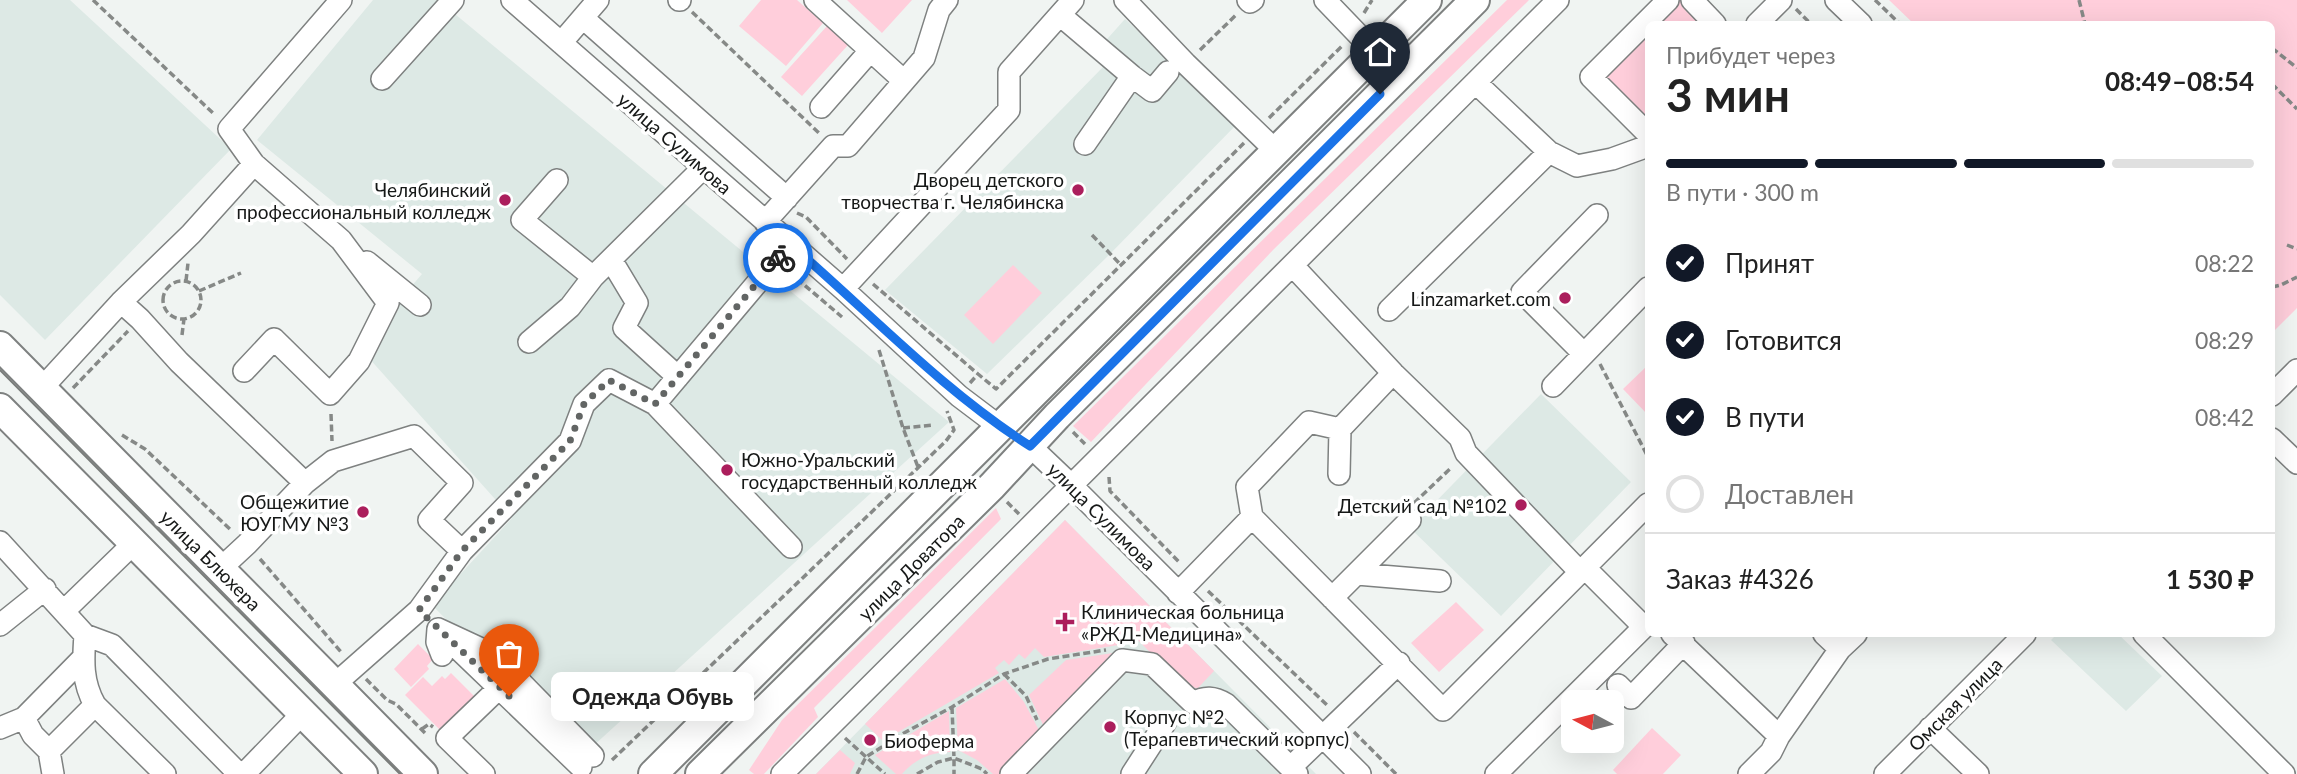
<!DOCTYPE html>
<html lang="ru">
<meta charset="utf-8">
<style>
body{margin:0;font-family:Lato,sans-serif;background:#f2f2f2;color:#222;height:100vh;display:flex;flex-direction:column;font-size:26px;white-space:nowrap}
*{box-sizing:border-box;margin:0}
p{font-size:23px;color:#767676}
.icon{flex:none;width:38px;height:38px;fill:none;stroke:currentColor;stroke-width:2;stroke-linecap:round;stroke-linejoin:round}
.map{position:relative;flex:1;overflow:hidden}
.panel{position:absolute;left:1645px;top:21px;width:630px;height:616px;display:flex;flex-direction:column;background:#fff;border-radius:10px;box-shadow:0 7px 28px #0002}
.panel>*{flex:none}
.needle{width:46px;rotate:277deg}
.buttons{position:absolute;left:1561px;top:690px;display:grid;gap:14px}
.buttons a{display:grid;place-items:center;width:63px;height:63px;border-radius:10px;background:#fff;box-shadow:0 7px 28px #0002;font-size:35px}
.pin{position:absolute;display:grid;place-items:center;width:60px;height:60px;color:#fff;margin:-72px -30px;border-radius:50% 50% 50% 0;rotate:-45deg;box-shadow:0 0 7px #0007}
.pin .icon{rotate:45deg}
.courier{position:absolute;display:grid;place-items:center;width:70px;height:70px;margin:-35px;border:5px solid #1a73e8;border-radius:50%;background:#fff;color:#222;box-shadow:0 2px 9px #0007}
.bubble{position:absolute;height:49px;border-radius:10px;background:#fff;box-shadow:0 7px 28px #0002;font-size:23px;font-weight:700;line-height:49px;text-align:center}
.overview em{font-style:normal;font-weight:700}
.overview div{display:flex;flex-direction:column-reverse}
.overview{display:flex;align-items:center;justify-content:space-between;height:119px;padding:0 21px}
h1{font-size:46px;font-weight:700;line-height:52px}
.bar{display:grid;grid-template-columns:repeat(4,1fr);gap:10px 7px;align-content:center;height:84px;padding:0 21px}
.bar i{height:9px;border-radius:5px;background:#e0e0e0}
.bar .current{background:#111827}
.bar p{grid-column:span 4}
.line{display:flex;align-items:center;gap:18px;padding:0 21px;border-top:2px solid #e0e0e0}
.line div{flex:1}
ol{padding:0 21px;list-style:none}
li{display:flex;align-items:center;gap:21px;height:77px}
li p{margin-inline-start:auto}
li .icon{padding:7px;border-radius:50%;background:#111827;color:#fff;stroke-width:4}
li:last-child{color:#767676}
li i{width:38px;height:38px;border:4px solid #e0e0e0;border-radius:50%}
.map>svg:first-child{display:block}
.built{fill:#dde9e5}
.green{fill:#ffcedb}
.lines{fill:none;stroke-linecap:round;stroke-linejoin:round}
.minor-casing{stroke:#7e8180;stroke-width:24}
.major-casing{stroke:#7e8180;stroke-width:32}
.path{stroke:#868987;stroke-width:3.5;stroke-dasharray:7 3.5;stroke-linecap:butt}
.minor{stroke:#fff;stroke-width:21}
.major{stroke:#fff;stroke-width:28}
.tram{stroke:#797c7a;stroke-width:2}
.done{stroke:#626564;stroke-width:7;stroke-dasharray:0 12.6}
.route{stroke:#1a73e8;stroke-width:9}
.poi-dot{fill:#ab1e5c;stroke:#fff;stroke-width:2.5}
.labels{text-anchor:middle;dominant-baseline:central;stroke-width:7;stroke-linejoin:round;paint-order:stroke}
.street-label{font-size:19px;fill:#161817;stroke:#fff}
.poi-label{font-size:19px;fill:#161817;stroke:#fff;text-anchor:end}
</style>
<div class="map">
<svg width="2297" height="774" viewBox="0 0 2297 774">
<rect width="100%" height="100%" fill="#f0f4f2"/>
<path class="built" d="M0,0H70L231,149L45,340L0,295Z
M373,0H438L949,422L581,757L432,605L512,518L359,347L422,274L257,140Z
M1125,19L1237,124L1109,255L987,374L885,290L1103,67L1092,56Z
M1541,394L1631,482L1501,616L1410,528Z
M1065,520L1316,774H816Z
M2057,634H2118L2162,676L2126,711L2051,640Z"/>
<path class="green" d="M761,0H797L823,23L786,66L739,26Z
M847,0H912L882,33Z
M1507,0H1529L1274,249L1091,442L1073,426Z
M1676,0H1680L1706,24H1652Z
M1889,0H2297V308L2272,333V24H1914Z
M827,26L848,45L802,96L781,77Z
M1648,29V117L1647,118L1603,76Z
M1013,265L1042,293L993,344L964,315Z
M1648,365V413L1647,414L1623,389Z
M996,508L1001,519L814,708L818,717L764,774H754L749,770L782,720Z
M1065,520L1214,671L1198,688L1184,687L1136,638L1131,643L1044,657L1035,648L1025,659L1019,654L1009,665L1004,660L995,668L999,673L883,741L865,724Z
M1456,602L1484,630L1439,672L1411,643Z
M418,644L433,659L427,666L429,669L411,687L394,669Z
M1120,652L1045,729L1029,695L1066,660Z
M451,673L477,699L443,733L405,695L423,677L432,686L442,676L445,679Z
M1005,679L1024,702L1041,734L1002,774H993L977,760L958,750L956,708Z
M949,711L950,752C931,752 915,759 902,774H896L875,755Z
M1652,728L1681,755L1663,774H1617L1613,770Z
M840,750L855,763L850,774H816Z"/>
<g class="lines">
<defs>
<path id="minor" d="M512,0L843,289L959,396L1000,427
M679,0H680
M815,0L904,81
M1125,0L1186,64L1275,150
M1248,0L1250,2L1253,0
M1325,0L1375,52
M1692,0L1715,24
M1836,0L1861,24
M1060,15L1132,76L1085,144
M583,18L787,198
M1757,24L1781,0
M561,43L598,0
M1132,76L1152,91L1168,72
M382,79L453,0
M1476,83L1549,152
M821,107L870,51
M1648,134L1591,77L1668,0
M557,180L522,220L593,277
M765,222L833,146H848L924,58L939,10L947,0
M790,244L655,404L791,547
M367,262L420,305
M616,268L637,303L624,328L678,377
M843,289L1009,110V72L1073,0
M121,302L140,319L179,362L305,483
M1389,310L1549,152L1577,166L1612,159L1648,146
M529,342L570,307L593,277L703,168
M1584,354L1522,292L1597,215
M244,371L274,339L330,394L359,361L388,303L341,240L254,164
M1393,373L1460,438L1466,453L1580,572
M1553,386L1648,288
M42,388L121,302L191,234L254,164L229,129L341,0
M2272,395L2297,370
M2272,439L2297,463
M1030,446L1071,485L1360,774
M1339,474L1340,429
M1252,517L1443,710L1648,504
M0,542L85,635L112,645L239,774
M462,551L570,441L584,404L609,380L655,404
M1585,568L1644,627
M220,569L247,544L305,483L333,461L414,436L462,483L429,520L462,551L419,610L334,685
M1357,574L1440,581
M1178,593L1252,517L1247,487L1309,422L1340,429L1393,373L1293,266
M1332,598L1410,520
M65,610L134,543
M0,625L45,589
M1672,634L1779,736
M1824,634L1840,649
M2144,634L2284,774
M85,635C83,661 82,682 95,705L165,774
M450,641L581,767
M442,655L437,642L438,629L494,655L593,756
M1618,685L1631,698L1684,643
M24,718L33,735L49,751
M0,728L24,718L83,658
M1930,728L1978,774
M1291,767L1399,663
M53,774L49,751L95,705
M244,774L302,714
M484,774L447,738L500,687
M782,774L1558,0
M1011,774L1122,660L1152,664L1193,703C1205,696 1214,697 1226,704L1297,774
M1132,774L1165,723
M1496,774L1648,623
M1749,774L1771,752L1779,736L1840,649L1856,634
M1885,774L2025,634"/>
<path id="major" d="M0,346L423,774
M0,408L363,774
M653,774L1427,0
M700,774L992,486L1057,416L1475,0"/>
</defs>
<use href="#minor" class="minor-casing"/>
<use href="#major" class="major-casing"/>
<path class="path" d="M93,0L215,115
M1875,0L1900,24
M2079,0L2085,24
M1796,9L1811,24
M692,12L820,134
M1364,13L1372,0
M2272,48L2297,68
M1200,50L1237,14
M2272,84L2297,109
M1269,118L1343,45
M797,213L806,217L847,259
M1092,235L1122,266
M2287,245L2297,249
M789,272L842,317
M163 300a19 19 0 1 1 38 0a19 19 0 1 1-38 0Z
M186,281L188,263
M873,284L978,374
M2272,287L2281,285L2297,277
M199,291L241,273
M182,335L184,319
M879,350L903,428L918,467
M1600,364L1648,457
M970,383L978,374L996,389L1244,143
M73,388L128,331
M331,414L332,441
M903,428L933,425
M1073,432L1085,444
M122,435L145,449L232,531
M1109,477L1110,491L1180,563
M1007,502L1019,514
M1414,503L1452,467
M260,559L342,653
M1208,591L1329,707
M1004,674L1026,696L1037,720
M366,679L387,700L396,704L427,735
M952,707L954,758L982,769L987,774
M422,729L429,724L433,727
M1354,732L1396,774
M845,738L885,774
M612,760L946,441L954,430L947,411
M857,774L866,757L904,733L952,707L1004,674L1048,659L1106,650
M917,774L938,762L954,758V774"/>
<use href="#minor" class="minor"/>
<use href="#major" class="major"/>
<path class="tram" d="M0,370L400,774"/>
</g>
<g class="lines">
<path class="done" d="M509,696L419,610L462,551L570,441L584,404L609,380L655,404L778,258"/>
<path class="route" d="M778,258L790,244C869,312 942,390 1030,446L1380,94"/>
</g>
<g class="poi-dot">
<circle cx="1078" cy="190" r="7"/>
<circle cx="505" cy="200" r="7"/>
<circle cx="1565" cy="298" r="7"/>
<circle cx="727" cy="470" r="7"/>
<circle cx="1521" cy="505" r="7"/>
<circle cx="363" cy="512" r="7"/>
<path d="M1061.5 611.5h7v7h7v7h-7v7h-7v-7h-7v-7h7z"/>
<circle cx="1110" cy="727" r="7"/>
<circle cx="870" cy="740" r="7"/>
</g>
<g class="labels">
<g class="street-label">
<text transform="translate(675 143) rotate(41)">улица Сулимова</text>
<text transform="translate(1102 516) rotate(45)">улица Сулимова</text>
<text transform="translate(211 560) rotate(45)">улица Блюхера</text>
<text transform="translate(911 567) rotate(-45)">улица Доватора</text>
<text transform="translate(1955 704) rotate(-45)">Омская улица</text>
</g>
<g class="poi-label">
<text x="1064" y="179">Дворец детского<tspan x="1064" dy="22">творчества г. Челябинска</tspan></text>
<text x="491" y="189">Челябинский<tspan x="491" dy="22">профессиональный колледж</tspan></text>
<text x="1551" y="298">Linzamarket.com</text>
<text x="741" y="459" text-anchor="start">Южно-Уральский<tspan x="741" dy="22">государственный колледж</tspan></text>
<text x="349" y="501">Общежитие<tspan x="349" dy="22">ЮУГМУ №3</tspan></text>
<text x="1507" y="505">Детский сад №102</text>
<text x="1081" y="611" text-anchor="start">Клиническая больница<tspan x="1081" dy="22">«РЖД-Медицина»</tspan></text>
<text x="1124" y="716" text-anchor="start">Корпус №2<tspan x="1124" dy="22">(Терапевтический корпус)</tspan></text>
<text x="884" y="740" text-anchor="start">Биоферма</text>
</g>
</g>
</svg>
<div class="buttons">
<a><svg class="needle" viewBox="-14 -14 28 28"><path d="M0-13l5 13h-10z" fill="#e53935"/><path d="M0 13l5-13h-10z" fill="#767676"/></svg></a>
</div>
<div class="pin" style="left:509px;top:696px;background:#ea580c"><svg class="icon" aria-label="bag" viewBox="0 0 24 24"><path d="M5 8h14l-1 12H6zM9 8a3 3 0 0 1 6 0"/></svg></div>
<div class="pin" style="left:1380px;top:94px;background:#1f2937"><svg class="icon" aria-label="home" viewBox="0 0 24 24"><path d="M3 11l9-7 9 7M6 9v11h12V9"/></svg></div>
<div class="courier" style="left:778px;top:258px"><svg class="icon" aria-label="bike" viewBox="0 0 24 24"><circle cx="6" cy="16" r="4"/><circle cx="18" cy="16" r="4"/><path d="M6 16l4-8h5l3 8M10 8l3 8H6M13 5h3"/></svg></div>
<div class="bubble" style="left:551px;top:672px;width:203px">Одежда Обувь</div>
<section class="panel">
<div class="overview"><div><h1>3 мин</h1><p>Прибудет через</p></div><em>08:49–08:54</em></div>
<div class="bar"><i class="current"></i><i class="current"></i><i class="current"></i><i></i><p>В пути · 300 m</p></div>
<ol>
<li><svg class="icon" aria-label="check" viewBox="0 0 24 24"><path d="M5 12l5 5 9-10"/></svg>Принят<p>08:22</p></li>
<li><svg class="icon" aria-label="check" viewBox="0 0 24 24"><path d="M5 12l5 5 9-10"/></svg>Готовится<p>08:29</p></li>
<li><svg class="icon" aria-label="check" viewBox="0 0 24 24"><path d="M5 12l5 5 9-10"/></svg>В пути<p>08:42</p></li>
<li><i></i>Доставлен</li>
</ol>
<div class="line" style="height:91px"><div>Заказ #4326</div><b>1 530 ₽</b></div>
</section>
</div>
